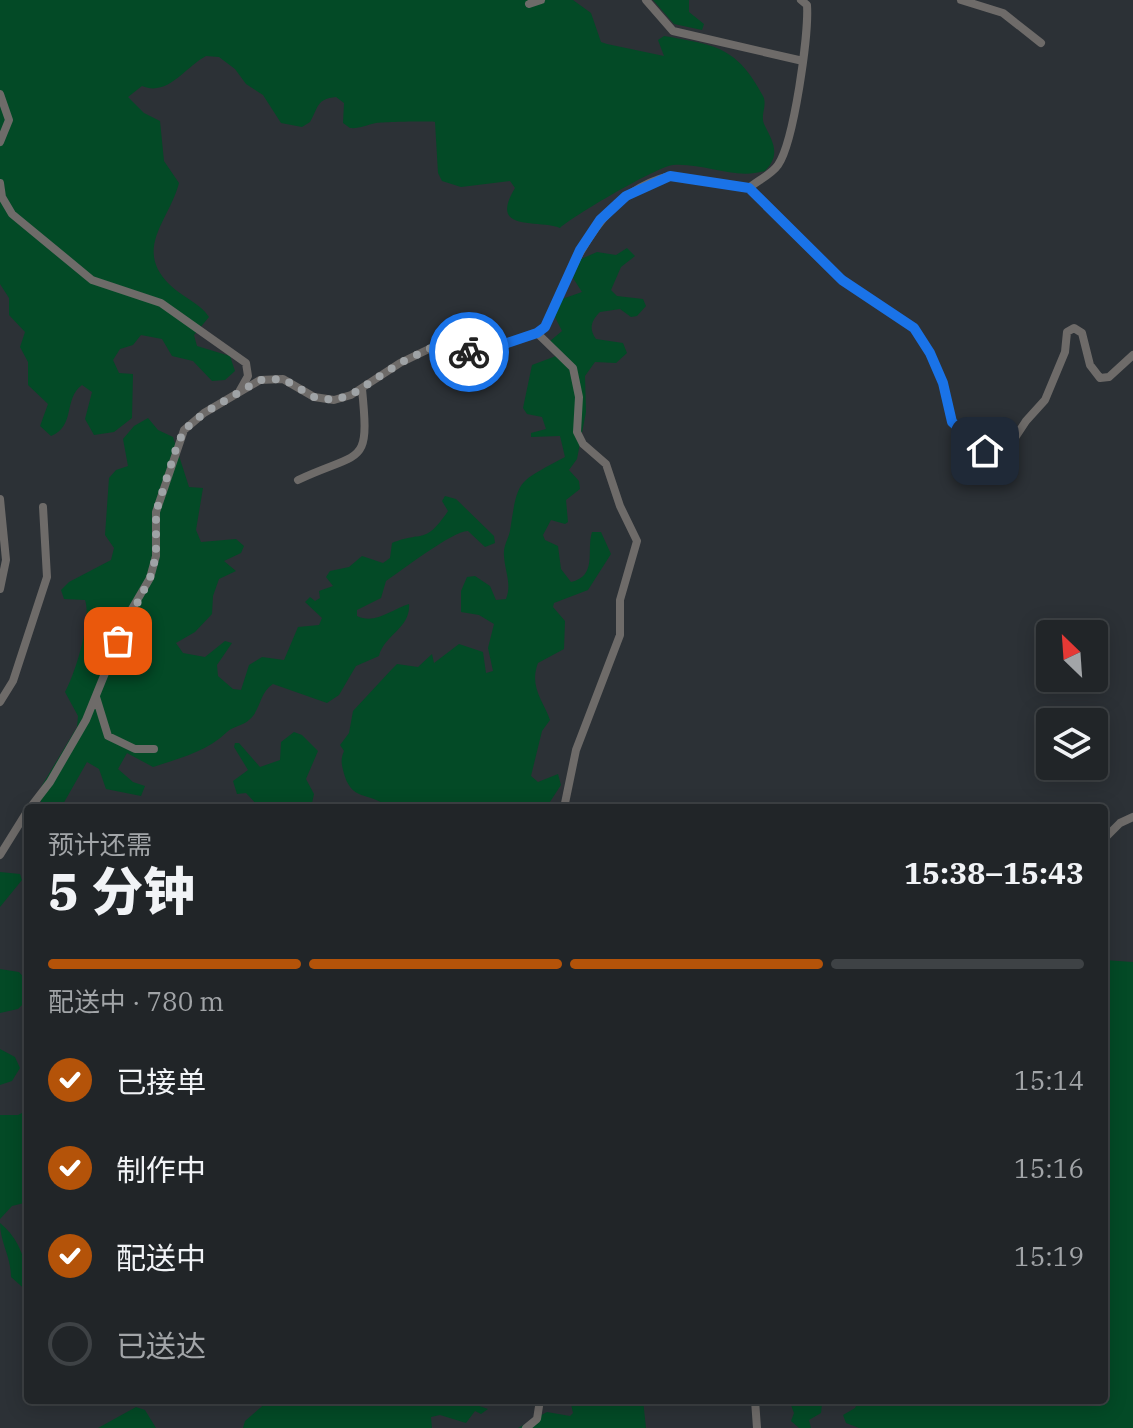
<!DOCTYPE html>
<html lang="zh">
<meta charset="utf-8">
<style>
body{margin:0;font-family:"IBM Plex Serif","Noto Sans SC",serif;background:#2d3134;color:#f1f3f6;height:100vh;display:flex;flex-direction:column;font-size:30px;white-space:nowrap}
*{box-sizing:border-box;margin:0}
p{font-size:26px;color:#a2a5a8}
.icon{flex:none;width:44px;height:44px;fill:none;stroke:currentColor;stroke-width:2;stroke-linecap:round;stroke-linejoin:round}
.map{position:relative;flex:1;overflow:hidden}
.panel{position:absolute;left:24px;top:804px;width:1084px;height:600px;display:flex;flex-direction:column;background:#212528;border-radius:8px;box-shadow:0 4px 20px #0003,0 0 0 2px #3e4245}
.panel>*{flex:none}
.needle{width:52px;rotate:335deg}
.tools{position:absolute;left:1036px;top:620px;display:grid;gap:16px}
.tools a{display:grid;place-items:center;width:72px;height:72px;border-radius:8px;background:#212528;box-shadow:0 4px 20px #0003,0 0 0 2px #3e4245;font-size:40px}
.pin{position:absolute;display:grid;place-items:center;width:68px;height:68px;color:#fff;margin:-34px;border-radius:16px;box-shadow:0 4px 12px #0006}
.courier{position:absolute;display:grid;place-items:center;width:80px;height:80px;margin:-40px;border:6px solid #1a73e8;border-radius:50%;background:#fff;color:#222;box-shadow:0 2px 10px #0007}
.headline em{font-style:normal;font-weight:800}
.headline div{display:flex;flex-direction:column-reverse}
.headline{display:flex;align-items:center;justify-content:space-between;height:136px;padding:0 24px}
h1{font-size:52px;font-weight:800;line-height:60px}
.bar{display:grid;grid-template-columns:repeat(4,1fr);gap:12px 8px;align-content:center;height:96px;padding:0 24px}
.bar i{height:10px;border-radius:6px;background:#3e4245}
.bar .selected{background:#b45309}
.bar p{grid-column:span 4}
ol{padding:0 24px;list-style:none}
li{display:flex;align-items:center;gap:24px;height:88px}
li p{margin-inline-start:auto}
li .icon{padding:8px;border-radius:50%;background:#b45309;color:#fff;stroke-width:4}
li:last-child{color:#a2a5a8}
li i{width:44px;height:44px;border:4px solid #3e4245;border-radius:50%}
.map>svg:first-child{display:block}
.green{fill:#034a26}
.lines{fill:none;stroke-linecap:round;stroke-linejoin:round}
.minor{stroke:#6e6b69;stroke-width:8}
.done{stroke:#9fa3a6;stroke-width:8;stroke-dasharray:0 14.4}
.route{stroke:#1a73e8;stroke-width:10}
</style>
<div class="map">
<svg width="1133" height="1428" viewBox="0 0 1133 1428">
<rect width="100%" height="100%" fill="#2c3136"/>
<path class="green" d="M0,0H573L591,13L601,42L607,44L664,56L658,40L664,36C716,45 737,47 763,96C768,106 759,116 765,126C773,142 781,155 765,171C734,180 706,163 673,165C658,166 571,217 560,228C537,219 488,233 515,188L510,181L461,187L442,181L438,173L435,122C429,121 383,122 376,123C366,125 359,129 350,128L343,123L344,103L336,97C316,99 319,107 310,122L302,127L281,123L263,95L246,84L235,69L219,57L206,56C185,67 168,97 142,86L128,97L144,113L160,121L164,161L179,183C169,221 133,249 170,285C182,297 200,303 209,317L194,335L197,346L230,356L235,371L225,380L212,381L193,361L172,356L162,339L141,335L133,345L120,349L113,360L119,373L133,374L132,418L114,432L94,435L85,419L92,392L82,385C63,399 76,426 51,436L40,426L48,404L28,385V362L20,347L25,332L9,315V298L0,284Z
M653,0H689V12L704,24L702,30L674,24Z
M627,248L635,256L621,267L611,290L617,296L643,299L646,306L637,316L631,317L620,309L600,312C592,320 588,328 596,339L623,343L627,353L616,363L595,362L585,376L586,412L577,459L569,470L579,481L580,489L566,500L568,522L565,524L551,520L543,535L545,540L558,546L561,569L571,582C598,576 586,550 592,532H601L611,554L588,590L554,603L553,607L565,621L564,649L538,663C529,687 543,700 550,720L542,731L531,776L538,782L558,774L561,785L546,808H389C369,790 351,804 343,770C341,762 341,758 344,751L340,745L349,733L353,711L392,669L397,664L418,667L432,654L434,663L459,644L483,652L486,673L493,671L488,648L494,624L479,615L461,612V591L467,577L475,576L490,586L496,600L506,599C512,584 505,572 504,556C503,546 508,540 510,531C518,478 517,483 565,457L560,436L531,437V433L546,429L542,417L527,414L523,408L532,365L556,356L550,341L562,331L555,317L562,299L582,292L573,278L581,259L597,252L616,255Z
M148,418L158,430L173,437L189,487L203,488L196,530L201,542L236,539L244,546L241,553L224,561L236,571L219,579L213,596L212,614L195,632L176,643L183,653L205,657L225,641L232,643L217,665L218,676L233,689L241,690L249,665L262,657L284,660L298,627L319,625L322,618L305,602L310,597L315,601L320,598L319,591L333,586L326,577L330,571L349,567L362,556L383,563L390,558L392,543C424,530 424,546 448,511L442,501L445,496L456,499L494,536L495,543L485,547L468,531C454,530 401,571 386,581L381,598L357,610V616C375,625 392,609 409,604C411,628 384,635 379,656L356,666L339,695L327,703L273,684C259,693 261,710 249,720C243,726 233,726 227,732C206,752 180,758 153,767L127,753L118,769L133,782L145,786L141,796L106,789L99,769L87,762L62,806L49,808L41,804V787L77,727L78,716L65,692C75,674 92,620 85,600L64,599L61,590L69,582L111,560L114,548L105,535L109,478L116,470L128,466L123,439L134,426Z
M294,732L302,735L318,751L306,779L314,794L311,808H260L246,793L237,794L233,781L248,770L234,747L235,743H239L260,767L280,760L281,742Z
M0,872L20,874L22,880L0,907Z
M1104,960L1133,962V1428H859L846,1423L843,1415L855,1408L859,1400H1104Z
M0,969L19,972L28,982V999L18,1009L0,1013Z
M0,1049L15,1057L20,1068L12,1081L0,1085Z
M28,1110V1202L12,1206L0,1219V1115H18Z
M0,1223C21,1240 28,1265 28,1292L11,1277C11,1257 0,1242 0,1223Z
M269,1400H462L488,1409L481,1414L475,1411L466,1423L440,1415L431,1417L432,1428H243L245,1421Z
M570,1400H643L646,1428H518L547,1412L570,1416L573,1413Z
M789,1400H819L822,1404L821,1413L809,1420L811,1428H799L791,1421L794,1413Z
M136,1407L145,1410L156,1428H98Z"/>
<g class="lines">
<path class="minor" d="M646,0L673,31L803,61
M961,0L1003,13L1041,43
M529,4L541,0
M0,94L9,120L0,142
M0,183L2,197L12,214L92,280L161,303L246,363L248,376L239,392
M749,188C757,181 772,174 778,165C794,142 809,34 807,5L801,0
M537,333L573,368L579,397L577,432L583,444L606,464L620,506L637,541L620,600V635L576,750L564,808
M298,480C362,450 370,468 362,389
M0,499L6,560L0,589
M96,697L108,736L135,749H154
M0,702L13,681L47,577L43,507
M30,808L50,782L86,720L129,614L150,578L156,556V512L184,430L204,413L260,380L283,379L314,397L334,400L351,395L400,363L431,348L478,353L537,333L545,327C572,267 598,193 670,176L749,188L842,280L914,328L930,353L943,383L952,422L985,451L1007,450L1026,421L1045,400L1065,352L1067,332L1074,328L1082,333L1090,365L1100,378L1109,377L1133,355
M1104,839L1120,823L1133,817
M0,855L28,810
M755,1400L757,1428
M526,1428L537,1419L540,1400"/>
</g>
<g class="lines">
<path class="done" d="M118,641L150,578L156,556V512L176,449L184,430L204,413L260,380L283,379L314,397L334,400L351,395L400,363L431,348L469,352"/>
<path class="route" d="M469,352L478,353L537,333L545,327L580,250L600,220L626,196L670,176L749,188L842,280L914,328L930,353L943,383L952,422L985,451"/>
</g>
</svg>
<div class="tools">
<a><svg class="needle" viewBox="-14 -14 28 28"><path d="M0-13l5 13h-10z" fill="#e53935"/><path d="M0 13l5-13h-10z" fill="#a2a5a8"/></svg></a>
<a><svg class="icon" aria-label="layers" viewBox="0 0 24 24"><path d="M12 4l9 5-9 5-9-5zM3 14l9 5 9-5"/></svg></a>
</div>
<div class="pin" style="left:118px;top:641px;background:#ea580c"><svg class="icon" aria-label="bag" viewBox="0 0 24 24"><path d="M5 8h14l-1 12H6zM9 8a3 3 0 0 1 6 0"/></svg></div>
<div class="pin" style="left:985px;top:451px;background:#1f2937"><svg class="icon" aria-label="home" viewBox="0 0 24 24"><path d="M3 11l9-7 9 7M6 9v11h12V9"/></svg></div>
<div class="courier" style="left:469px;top:352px"><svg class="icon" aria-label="bike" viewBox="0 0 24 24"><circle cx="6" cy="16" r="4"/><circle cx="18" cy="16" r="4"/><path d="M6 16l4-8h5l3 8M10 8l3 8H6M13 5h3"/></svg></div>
<section class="panel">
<div class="headline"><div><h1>5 分钟</h1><p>预计还需</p></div><em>15:38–15:43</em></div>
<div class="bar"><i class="selected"></i><i class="selected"></i><i class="selected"></i><i></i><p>配送中 · 780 m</p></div>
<ol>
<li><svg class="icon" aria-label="check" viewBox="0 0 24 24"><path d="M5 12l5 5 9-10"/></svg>已接单<p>15:14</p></li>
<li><svg class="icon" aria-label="check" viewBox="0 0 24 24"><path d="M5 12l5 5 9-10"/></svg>制作中<p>15:16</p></li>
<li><svg class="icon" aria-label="check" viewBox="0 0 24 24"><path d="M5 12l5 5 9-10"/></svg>配送中<p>15:19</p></li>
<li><i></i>已送达</li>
</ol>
</section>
</div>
